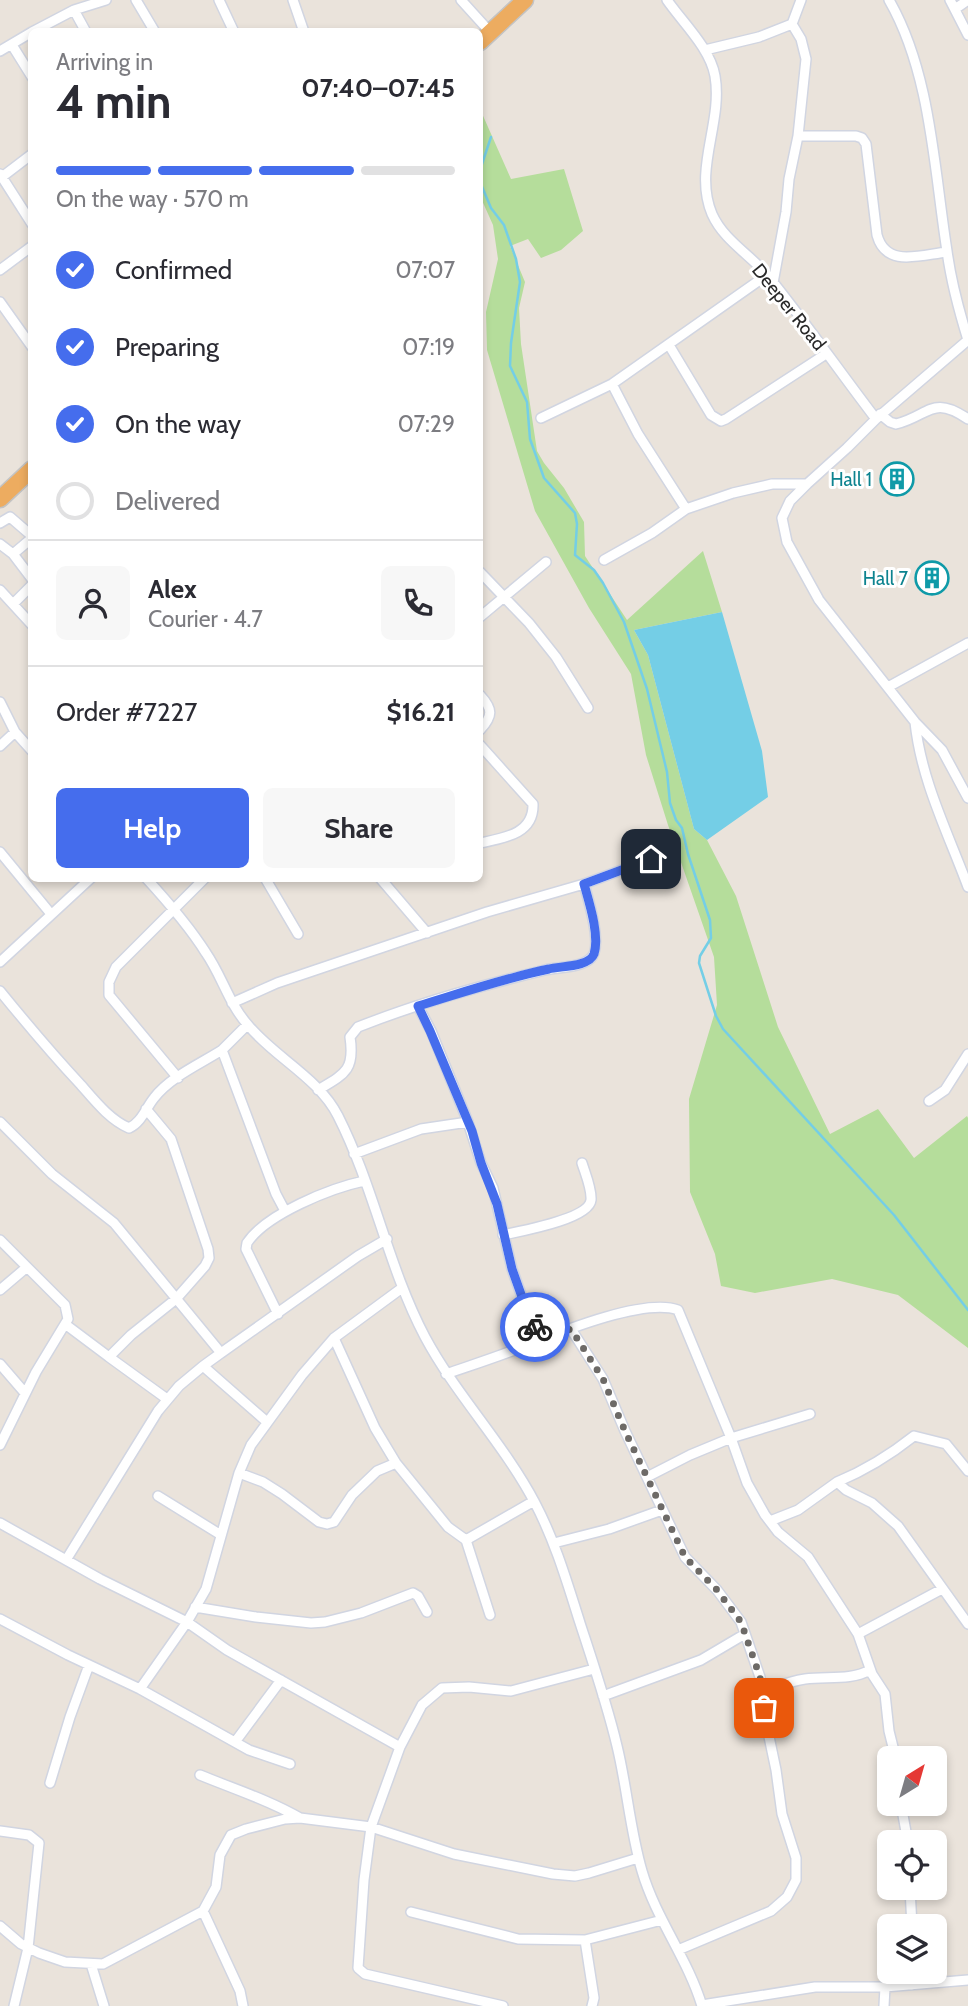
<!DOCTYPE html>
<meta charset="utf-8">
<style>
body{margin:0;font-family:Cabin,sans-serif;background:#f7f7f7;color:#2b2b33;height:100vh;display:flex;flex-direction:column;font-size:26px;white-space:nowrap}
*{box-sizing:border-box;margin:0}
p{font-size:23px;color:#7c7c81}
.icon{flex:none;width:38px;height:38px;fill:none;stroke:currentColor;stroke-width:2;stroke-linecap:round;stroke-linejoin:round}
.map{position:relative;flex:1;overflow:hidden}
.details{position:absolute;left:28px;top:28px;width:455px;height:854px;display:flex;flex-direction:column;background:#fff;border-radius:10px;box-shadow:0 4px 10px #0003}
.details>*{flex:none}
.needle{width:46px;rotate:37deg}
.buttons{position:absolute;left:877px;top:1746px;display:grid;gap:14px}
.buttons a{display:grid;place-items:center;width:70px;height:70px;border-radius:10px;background:#fff;box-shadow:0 4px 10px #0003;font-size:35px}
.pin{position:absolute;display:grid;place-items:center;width:60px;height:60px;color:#fff;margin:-30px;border-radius:14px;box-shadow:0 4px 10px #0006}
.courier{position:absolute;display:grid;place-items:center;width:70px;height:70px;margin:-35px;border:5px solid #456ded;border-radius:50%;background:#fff;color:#222;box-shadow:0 2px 9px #0007}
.head em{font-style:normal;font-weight:700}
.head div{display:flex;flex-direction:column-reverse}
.head{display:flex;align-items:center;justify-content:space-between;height:119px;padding:0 28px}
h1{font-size:46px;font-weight:700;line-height:52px}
.bar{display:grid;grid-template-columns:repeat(4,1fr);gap:10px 7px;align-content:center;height:84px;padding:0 28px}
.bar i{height:9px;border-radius:5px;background:#e1e1e2}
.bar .active{background:#456ded}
.bar p{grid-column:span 4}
.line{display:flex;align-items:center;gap:18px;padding:0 28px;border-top:2px solid #e1e1e2}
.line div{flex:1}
.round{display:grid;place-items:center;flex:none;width:74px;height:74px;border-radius:10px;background:#f7f7f7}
ol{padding:0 28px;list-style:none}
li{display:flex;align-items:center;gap:21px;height:77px}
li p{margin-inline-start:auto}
li .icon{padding:7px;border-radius:50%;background:#456ded;color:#fff;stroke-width:4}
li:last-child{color:#7c7c81}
li i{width:38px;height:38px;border:4px solid #e1e1e2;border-radius:50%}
.button{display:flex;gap:14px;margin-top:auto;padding:14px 28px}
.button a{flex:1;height:80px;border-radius:10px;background:#456ded;color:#fff;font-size:28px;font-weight:700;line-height:80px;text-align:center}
.button a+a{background:#f7f7f7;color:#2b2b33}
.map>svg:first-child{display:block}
.green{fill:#b5dd9b}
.water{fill:#74cee6}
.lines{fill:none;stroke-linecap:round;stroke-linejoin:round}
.stream{stroke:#74cee6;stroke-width:2.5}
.minor-casing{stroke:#d1d5e1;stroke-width:12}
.trunk-casing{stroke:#c3c3c3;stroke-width:19}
.minor{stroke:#fff;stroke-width:9}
.trunk{stroke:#edac60;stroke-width:16}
.done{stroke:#6d6a67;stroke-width:7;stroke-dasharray:0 12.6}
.route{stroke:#456ded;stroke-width:9}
.labels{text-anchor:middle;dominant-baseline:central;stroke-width:6;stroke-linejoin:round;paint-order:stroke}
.street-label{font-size:19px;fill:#292929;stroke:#fff}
.culture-label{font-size:19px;fill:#0d838f;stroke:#fff;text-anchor:end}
</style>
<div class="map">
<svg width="968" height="2006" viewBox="0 0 968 2006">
<rect width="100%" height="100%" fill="#eae3db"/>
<path class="green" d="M480,109L511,179L564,169L583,231L561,250L541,258L528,239L510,246L525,282L519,308L521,344L537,451L544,463L564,488L584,522L585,556L627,620L703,551L722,612L634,630L648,655L694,829L707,840L736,896L778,1027L830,1134L878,1109L914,1158L967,1116L968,1118V1348L898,1295L832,1279L755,1293L721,1286L715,1254L690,1192L689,1099L717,1005L714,957L668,825L646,755L631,674L589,608L535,511L487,350L486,312L498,259L493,225L480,196Z"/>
<path class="water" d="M722,612L762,751L768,797L707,840L694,829L648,655L634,630Z"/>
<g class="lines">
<path class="stream" d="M491,137L480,170V182L491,208L504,225L516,259L520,282L511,343L510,366L527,402L530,439L544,478L575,513L577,524L575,555L594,570L603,583L624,622L647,689L667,772L670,803L676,820L682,828L688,854L710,920L711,938L700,956L699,963L716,1016L723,1029L894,1215L968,1310"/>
<defs>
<path id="minor" d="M136,0L155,32
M219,0L234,32
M293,0L304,32
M461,0L490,32
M667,0C683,23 710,48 715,76C723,123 693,169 712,214C724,241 751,255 769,277C806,323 840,372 876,419
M889,0C931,73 934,169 947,251C951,281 959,311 968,340L876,419L847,448L807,484L790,501L782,518L787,542L819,600L915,722L942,750L968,798
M950,0L968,35
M955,9L968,0
M74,10L86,32
M32,32L74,10L106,0
M12,45L32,77
M705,50L759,37L792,24L801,0
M0,51L32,32
M798,136H856L862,138L866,144L877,235C886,268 920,255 947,252
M0,174L32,224
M2,177L32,154
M0,270L32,246
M773,283L786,212L789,179L798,136L806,59L801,39L792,24
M0,302L32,347
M669,345L711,415L721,421L726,419L826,354
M612,384L638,434L686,509
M880,414L890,422L896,424C929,416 932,394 968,419
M541,418L612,384L767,275
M0,523L10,517L32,536
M0,544L13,554L32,579
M13,554L32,538
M604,560L652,533L686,509L733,493L772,484H807
M480,572L529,623L556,657L588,708
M0,590L32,625
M13,604L32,585
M480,617L546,562
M888,687L968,643
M480,695C493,709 493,716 480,730
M0,702L15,732L32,751
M915,722C921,780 948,833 968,887
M480,745L533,804C534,834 504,838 480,843
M0,746L15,732
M0,852L51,914
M146,878C168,902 189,926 206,953C222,976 229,1004 248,1025C274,1057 319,1078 338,1116C374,1187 388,1267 425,1337C456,1395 504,1444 535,1503C555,1541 567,1582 580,1623C593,1663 607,1704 617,1746C627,1787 630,1830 642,1871C656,1919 688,1959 702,2006
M265,878L298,934
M380,878L427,933
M0,962L91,878
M0,991C26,1023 53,1055 81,1085C95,1101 110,1120 129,1128C141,1123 146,1108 154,1098C170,1077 200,1064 222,1050
M232,1003L277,983L487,912L584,884L651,859
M418,1006L431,1031L468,1122L481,1163L493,1188L512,1269L532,1325L531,1343
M247,1025L222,1050L276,1194L285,1211
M178,1078L109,995V982L116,967L205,878
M318,1090C345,1074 355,1070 350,1037L358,1027C419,1003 482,985 545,970C558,967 581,968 591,958C603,947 588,898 584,884
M929,1101L945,1090L968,1054
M0,1122L52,1174L114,1223L221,1353L203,1366L267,1422
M354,1154L421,1129L468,1122
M503,1235C521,1231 589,1219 591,1200C592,1189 585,1173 582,1163
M0,1240L65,1305L68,1319L36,1372L0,1445
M0,1290L27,1267
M278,1314L246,1249L247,1243C266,1214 331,1188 364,1181
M65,1324L109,1357L131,1335L176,1299L205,1266L209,1258L208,1249L171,1139L146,1109
M571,1329L603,1379L625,1431L685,1557L717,1590L741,1622L760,1677L763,1708L776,1770L782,1814L796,1858V1880L787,1897L771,1911L678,1950
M334,1338L375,1428L396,1463L448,1527L466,1540L490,1615
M221,1353L358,1256L387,1239
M109,1357L167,1399
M0,1364L25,1393
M446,1374C469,1366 494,1358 517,1349C553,1335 643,1297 678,1310L731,1438L747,1483L765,1515L778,1532L808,1557L858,1634L872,1674L885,1694L889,1731L896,1759
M239,1473L263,1482L282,1494L319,1522L327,1524L334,1522L352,1495L377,1471L396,1463
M647,1477L690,1455L731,1438L810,1414
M837,1482C866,1470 890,1455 914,1436L946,1444L968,1471
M158,1496L221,1535
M770,1521L798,1510L837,1482L846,1490L872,1503L898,1526L968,1624
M0,1523L100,1579L187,1622L227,1650L400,1747
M466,1540L534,1501
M554,1543L609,1529L662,1510
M66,1560L158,1411L179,1386L203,1366
M195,1607L256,1617L311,1623L325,1622L361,1613L413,1593L418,1596L427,1612
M0,1619L68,1655L140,1689L249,1750L290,1764
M858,1634L942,1589
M140,1689L187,1622L206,1589L239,1473L251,1445L302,1375L334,1338L402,1288
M762,1692C776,1687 790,1681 805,1679C827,1676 850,1681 870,1670
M603,1696L701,1660L745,1634
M235,1742L281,1680
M200,1775C234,1789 269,1800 300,1818
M50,1783L70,1717L89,1665
M901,1804L908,1843
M0,1831L29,1835L39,1843L28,1948L14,2006
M910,1888L912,1927
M203,1911L240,1991L243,2006
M411,1912L518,1939L585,1940
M0,1926L21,1944L39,1953L65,1962L103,1964L203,1911L216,1887L220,1855L231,1835L246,1829L285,1819L300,1818L371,1827L454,1854L553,1874L575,1876L589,1873L638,1858
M91,1964L104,2006
M912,1972V1985
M885,1987L968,1980
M702,2005L815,1987H885L884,2006
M503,2006L365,1974L358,1968L364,1880L371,1827L400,1747L422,1705L442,1688L469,1687L511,1691L594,1669
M592,2006L594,1998L585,1940L662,1920"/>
<path id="trunk" d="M480,42L525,0
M0,499L32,469"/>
</defs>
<use href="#minor" class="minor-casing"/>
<use href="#trunk" class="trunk-casing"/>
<use href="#minor" class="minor"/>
<use href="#trunk" class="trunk"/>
</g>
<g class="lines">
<path class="done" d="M535,1327L549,1336L571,1329L603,1379L625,1431L685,1557L717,1590L741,1622L760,1677L764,1708"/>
<path class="route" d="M535,1327L532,1325L512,1269L497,1204L481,1163L472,1131L430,1031L418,1006C461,993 505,978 549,969C561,966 589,967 594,954C600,936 589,902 584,884L651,859"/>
</g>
<defs>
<symbol id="building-ring" viewBox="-11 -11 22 22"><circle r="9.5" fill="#fff" stroke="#0f9aa8" stroke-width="1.5"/><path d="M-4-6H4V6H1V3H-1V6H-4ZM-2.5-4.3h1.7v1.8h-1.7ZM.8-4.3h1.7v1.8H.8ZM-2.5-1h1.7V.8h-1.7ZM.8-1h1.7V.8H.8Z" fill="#0f9aa8"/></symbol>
</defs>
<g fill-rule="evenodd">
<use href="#building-ring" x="878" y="460" width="38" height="38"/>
<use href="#building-ring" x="913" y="559" width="38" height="38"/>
</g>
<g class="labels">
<g class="street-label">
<text transform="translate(789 307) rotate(51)">Deeper Road</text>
</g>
<g class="culture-label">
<text x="872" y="479">Hall 1</text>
<text x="908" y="578">Hall 7</text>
</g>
</g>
</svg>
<div class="buttons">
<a><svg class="needle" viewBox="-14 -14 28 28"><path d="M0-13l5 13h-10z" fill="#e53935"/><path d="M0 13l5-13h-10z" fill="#7c7c81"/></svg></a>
<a><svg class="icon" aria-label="locate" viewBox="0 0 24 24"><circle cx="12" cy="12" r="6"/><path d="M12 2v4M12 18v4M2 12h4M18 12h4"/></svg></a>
<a><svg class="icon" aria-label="layers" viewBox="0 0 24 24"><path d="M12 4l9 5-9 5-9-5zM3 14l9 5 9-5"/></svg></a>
</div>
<div class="pin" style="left:764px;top:1708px;background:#ea580c"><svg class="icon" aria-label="bag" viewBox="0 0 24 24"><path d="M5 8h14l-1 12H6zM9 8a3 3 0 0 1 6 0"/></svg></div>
<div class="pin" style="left:651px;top:859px;background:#1f2937"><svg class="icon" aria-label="home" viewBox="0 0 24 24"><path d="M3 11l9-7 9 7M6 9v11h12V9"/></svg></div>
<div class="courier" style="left:535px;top:1327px"><svg class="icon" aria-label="bike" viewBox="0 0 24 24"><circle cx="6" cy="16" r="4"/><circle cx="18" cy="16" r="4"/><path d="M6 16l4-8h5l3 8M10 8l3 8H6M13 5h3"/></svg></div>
<section class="details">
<div class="head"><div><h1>4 min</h1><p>Arriving in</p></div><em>07:40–07:45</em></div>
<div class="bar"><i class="active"></i><i class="active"></i><i class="active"></i><i></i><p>On the way · 570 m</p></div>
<ol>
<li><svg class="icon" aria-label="check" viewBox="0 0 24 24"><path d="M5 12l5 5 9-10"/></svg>Confirmed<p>07:07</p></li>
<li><svg class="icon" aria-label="check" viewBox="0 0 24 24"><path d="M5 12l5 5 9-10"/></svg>Preparing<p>07:19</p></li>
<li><svg class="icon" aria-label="check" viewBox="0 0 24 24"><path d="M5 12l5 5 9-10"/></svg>On the way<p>07:29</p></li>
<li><i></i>Delivered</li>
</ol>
<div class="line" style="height:126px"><a class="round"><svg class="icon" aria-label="person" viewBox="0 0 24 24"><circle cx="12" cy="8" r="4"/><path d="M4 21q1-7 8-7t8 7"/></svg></a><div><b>Alex</b><p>Courier · 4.7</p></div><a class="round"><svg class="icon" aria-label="phone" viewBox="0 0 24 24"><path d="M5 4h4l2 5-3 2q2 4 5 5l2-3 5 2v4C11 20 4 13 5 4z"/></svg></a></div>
<div class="line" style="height:91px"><div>Order #7227</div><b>$16.21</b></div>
<div class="button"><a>Help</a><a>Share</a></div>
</section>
</div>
